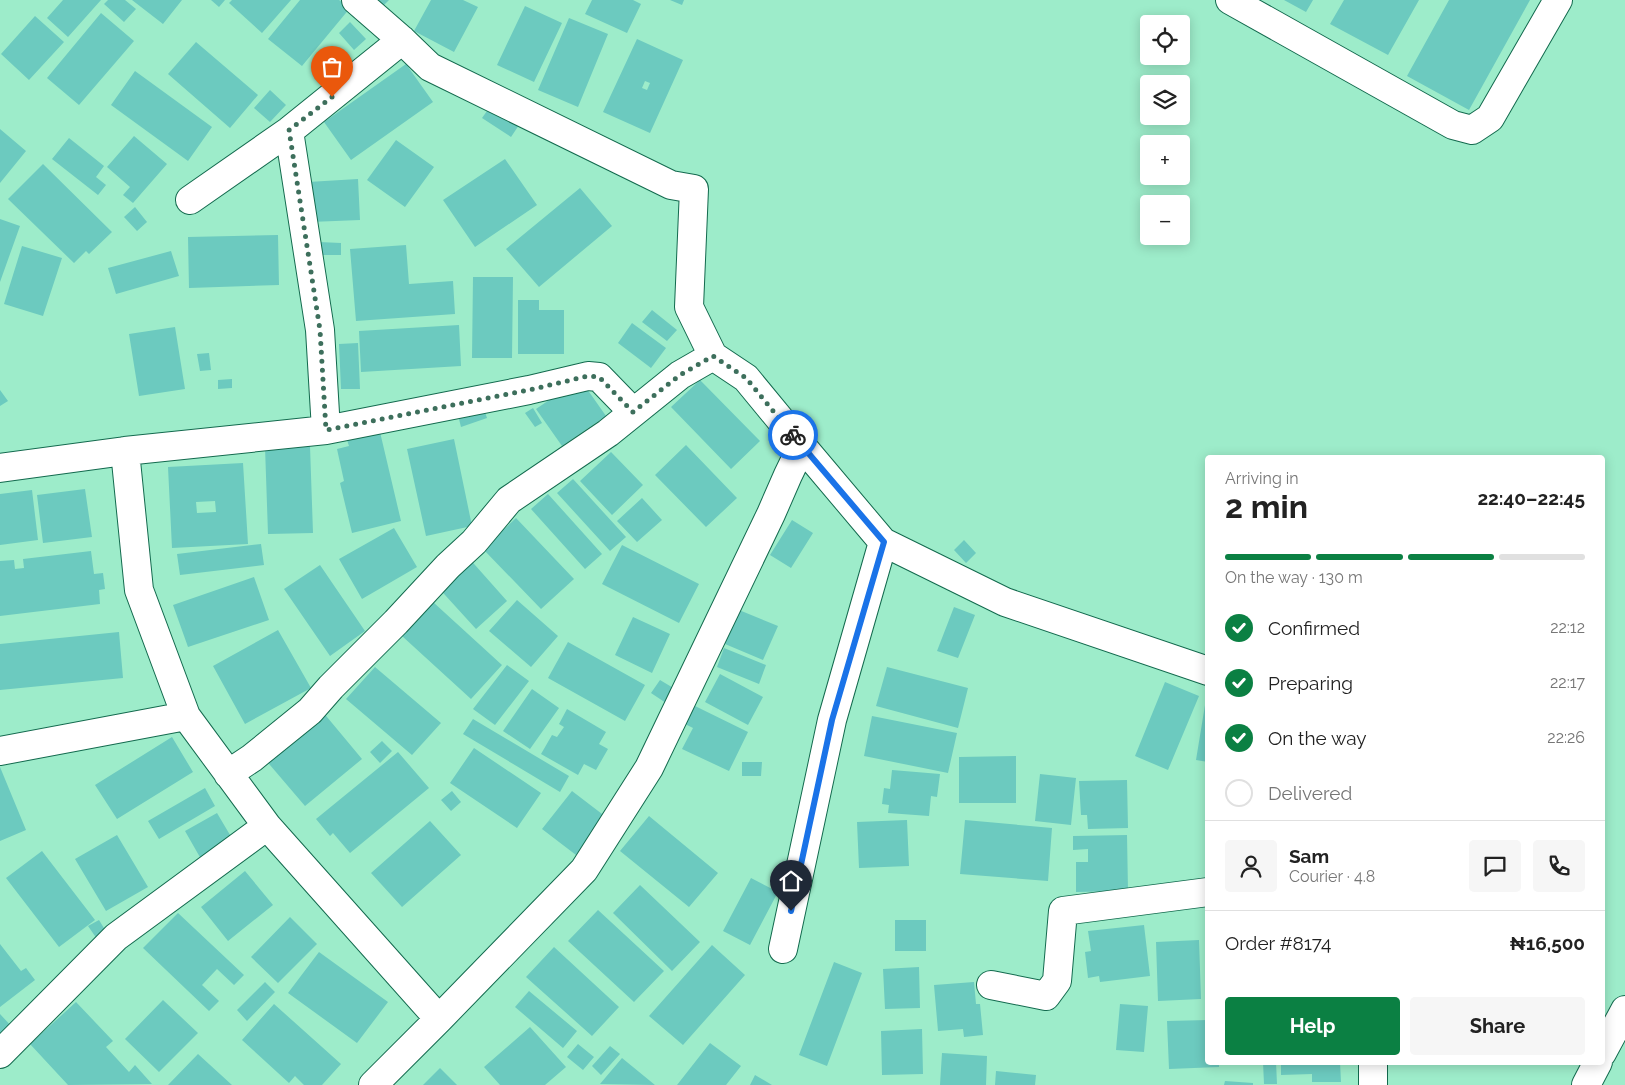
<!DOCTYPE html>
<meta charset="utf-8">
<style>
body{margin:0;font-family:Raleway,sans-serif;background:#f6f6f6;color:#222;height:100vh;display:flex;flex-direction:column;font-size:19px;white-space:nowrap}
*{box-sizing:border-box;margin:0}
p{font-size:16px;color:#767676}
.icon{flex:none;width:28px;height:28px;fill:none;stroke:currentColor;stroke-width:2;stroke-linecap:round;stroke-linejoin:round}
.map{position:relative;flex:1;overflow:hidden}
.drawer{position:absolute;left:1205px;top:455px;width:400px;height:610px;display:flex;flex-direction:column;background:#fff;border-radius:5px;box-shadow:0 2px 12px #0003}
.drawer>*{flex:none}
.tools{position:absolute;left:1140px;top:15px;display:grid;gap:10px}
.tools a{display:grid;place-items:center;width:50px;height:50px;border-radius:5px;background:#fff;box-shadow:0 2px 12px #0003;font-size:25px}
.pin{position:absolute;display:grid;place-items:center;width:42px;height:42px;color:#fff;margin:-51px -21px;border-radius:50% 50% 50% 0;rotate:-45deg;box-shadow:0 0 5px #0007}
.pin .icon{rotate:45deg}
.courier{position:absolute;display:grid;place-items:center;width:50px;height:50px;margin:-25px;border:4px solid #1a73e8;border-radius:50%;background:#fff;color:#222;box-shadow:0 1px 6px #0007}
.head em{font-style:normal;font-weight:700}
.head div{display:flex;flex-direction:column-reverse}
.head{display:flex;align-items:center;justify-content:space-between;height:85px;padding:0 20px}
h1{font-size:32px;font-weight:700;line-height:38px}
.bar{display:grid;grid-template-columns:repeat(4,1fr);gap:8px 5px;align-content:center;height:60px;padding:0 20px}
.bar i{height:6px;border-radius:4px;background:#e0e0e0}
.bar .current{background:#0b8043}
.bar p{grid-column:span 4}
.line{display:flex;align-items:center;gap:12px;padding:0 20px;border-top:1px solid #e0e0e0}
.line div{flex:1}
.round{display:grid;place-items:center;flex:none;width:52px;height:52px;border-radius:5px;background:#f6f6f6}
ol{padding:0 20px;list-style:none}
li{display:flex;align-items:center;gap:15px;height:55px}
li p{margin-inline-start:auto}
li .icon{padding:5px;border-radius:50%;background:#0b8043;color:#fff;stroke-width:4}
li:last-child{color:#767676}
li i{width:28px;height:28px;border:2px solid #e0e0e0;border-radius:50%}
.cta{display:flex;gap:10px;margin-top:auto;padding:10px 20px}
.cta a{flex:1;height:58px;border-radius:5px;background:#0b8043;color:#fff;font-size:20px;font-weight:700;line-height:58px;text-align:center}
.cta a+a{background:#f6f6f6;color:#222}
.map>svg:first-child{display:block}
.building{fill:#6ccabf;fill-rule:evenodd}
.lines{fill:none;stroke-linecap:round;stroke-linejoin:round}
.minor-casing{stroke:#136a4e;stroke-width:30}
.minor{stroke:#fff;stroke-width:28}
.done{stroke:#3d6f5c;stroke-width:5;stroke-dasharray:0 9}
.route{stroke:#1a73e8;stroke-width:6}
</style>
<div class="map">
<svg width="1625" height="1085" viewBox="0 0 1625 1085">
<rect width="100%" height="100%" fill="#9decca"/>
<path class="building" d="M63,0H101L68,37L47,18Z
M108,0H125L136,9L124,22L104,4Z
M132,0H182L163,24Z
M211,0H225L219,7Z
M232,0H291L262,33L229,3Z
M300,0H339L350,8L302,66L268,39Z
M375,0H389L383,6Z
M431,0H463L478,7L454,52L414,31Z
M592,0H633L641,4L627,33L585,14Z
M670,0H684L682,5Z
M1284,0H1313L1306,12Z
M1344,0H1419L1388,55L1330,24Z
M1449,0H1530L1469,110L1407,76Z
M525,6L562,23L534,82L497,65Z
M101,13L134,41L79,105L47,78Z
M35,16L64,42L29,80L1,54Z
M569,18L608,34L578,107L538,90Z
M350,22L366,39L354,50L339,33Z
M637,39L683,60L650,133L603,112ZM645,81L650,83L647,90L642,88Z
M196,42L258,95L230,128L168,74Z
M334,47L347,61L329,77L317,63Z
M406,64L433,102L351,160L324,122Z
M135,71L212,127L188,161L111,105Z
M270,90L286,105L270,122L254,108Z
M492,104L521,122L511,137L482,118Z
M0,129L26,151L0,183Z
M134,136L167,164L133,203L123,195L130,187L107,167Z
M69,138L104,166L96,177L106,185L98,195L52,159Z
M396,140L434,167L405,207L367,180Z
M505,159L537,205L475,247L443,200Z
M43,164L112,232L89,254L86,251L74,263L8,199Z
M358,179L360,220L310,222L308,182Z
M580,188L612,226L539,287L506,249Z
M135,207L147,222L137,231L124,217Z
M0,219L20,226L0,282Z
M278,235L279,285L189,288L188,237Z
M319,242L341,243V255H320Z
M406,245L409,284L453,281L455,314L356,321L350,249Z
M22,246L62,258L43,316L4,304Z
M171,251L179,276L116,294L108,268Z
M473,277H513L512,358H472Z
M518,300H539V310H564V354H518Z
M652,310L677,330L667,341L642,322Z
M632,323L666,348L651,368L618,343Z
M459,325L461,366L361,372L359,331Z
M175,327L185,389L139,396L129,334Z
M358,343L360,389H341L339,344Z
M209,353L211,370L200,371L197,354Z
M232,379V388L218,389V380Z
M580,379L606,416L562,446L536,409Z
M700,380L760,441L731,469L671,407Z
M0,390L8,401L0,406Z
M482,403L487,418L461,427L457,411Z
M533,408L542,423L535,427L525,413Z
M380,432L401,521L352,533L340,483L344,481L337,449L349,446L347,440Z
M454,439L472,526L426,536L407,449Z
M686,445L737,498L706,527L655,475Z
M310,446L313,533L268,534L265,447Z
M611,452L643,485L612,515L580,481Z
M243,463L248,544L172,548L168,467ZM215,501L216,512L197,513L196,502Z
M573,479L626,537L610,551L557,493Z
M85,489L92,537L43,543L37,495Z
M32,490L38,540L0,545V494Z
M548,494L602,554L585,569L531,509Z
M642,498L662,520L637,542L617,521Z
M516,518L574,579L541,609L483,549Z
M792,520L813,533L791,568L770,555Z
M394,528L417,567L362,599L339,559Z
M964,540L976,553L966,563L954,550Z
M261,544L264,565L180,575L177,554Z
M622,545L699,584L679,623L602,584Z
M91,551L94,574L103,573L105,589L99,590L100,604L0,616V561L14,560L15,569L24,568L23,559Z
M467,556L507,601L476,629L435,584Z
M320,565L365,631L330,656L284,589Z
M254,577L269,620L188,647L173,605Z
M517,600L558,636L531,667L489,631Z
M433,602L502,665L471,699L402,636Z
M954,607L975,615L958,658L937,651Z
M739,610L778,626L763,660L725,644Z
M633,617L670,634L652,673L615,655Z
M278,630L311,688L245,724L213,666Z
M119,632L123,678L0,690V644Z
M568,642L645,685L625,721L548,678Z
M724,648L766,665L759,684L717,667Z
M507,665L529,681L495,725L473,709Z
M375,667L441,723L412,755L346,699Z
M887,667L968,688L958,728L876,706Z
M720,674L763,697L748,725L705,702Z
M660,680L675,689L666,703L651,693Z
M1165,682L1199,696L1168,770L1135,756Z
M532,689L559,708L530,749L503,731Z
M1206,699H1208V762L1196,760Z
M695,706L748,732L729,771L682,749L693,728L685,724Z
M567,709L606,732L599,744L608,749L596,770L584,764L578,775L541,754L552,735L557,737L564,727L559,724Z
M322,711L362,759L305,806L264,758Z
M872,716L957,733L948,773L864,756Z
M473,719L569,776L560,792L463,734Z
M172,737L193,772L117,819L95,785Z
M382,741L392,751L380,763L370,752Z
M474,748L541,793L517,828L450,783Z
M398,752L429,788L350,853L333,833L330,836L316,819Z
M1016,756V803H959V757Z
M742,762H762L761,776H742Z
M0,767L26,830L0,841Z
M892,770L940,774L937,797L931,796L929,816L888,813L889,805L882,804L884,788L890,789Z
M1040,774L1076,778L1071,825L1035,821Z
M1127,780L1128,828L1088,829L1087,815H1081L1079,781Z
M205,788L215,806L159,839L148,821Z
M452,791L461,802L451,811L441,800Z
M572,791L606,817L576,855L542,829Z
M217,813L233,840L201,859L185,831Z
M649,816L718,873L689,907L620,851Z
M907,820L909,866L859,868L857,822Z
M965,820L1052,828L1048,881L960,874Z
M430,821L461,855L402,907L371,873Z
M117,835L148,887L106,911L75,859Z
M1127,835L1128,891L1076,892V862H1088V849L1073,850V836Z
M42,851L95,920L59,947L6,878Z
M245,871L273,905L228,941L201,907Z
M751,878L778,892L750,945L723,931Z
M640,885L700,942L672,971L613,913Z
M598,910L664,971L634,1002L568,941Z
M178,913L244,975L234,985L217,969L202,985L219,1001L209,1011L143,948Z
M290,917L317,944L278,983L251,957Z
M99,920L107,933L97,939L88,926Z
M895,920H926V951H895Z
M1144,925L1150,976L1100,982L1099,976L1088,978L1085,952L1091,951L1088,931Z
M1199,940L1201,999L1158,1001L1156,942Z
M0,944L21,971L26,968L35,980L0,1007Z
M712,945L745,975L683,1045L649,1016Z
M554,947L619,1007L592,1036L526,977Z
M319,952L388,1002L357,1043L288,993Z
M834,962L862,973L827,1066L799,1055Z
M919,967L920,1008L885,1009L883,969Z
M265,982L275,992L247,1021L237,1010Z
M974,982L976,1004H980L983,1035L964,1037L963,1029L938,1031L934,985Z
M529,991L577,1031L563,1048L515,1007Z
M163,1000L198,1033L159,1072L125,1039Z
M76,1002L113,1041L106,1047L129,1072L135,1065L152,1084L68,1085L30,1044Z
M274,1004L341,1064L322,1085H304L295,1076L289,1083L242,1040Z
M1120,1004L1148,1006L1144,1052L1116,1050Z
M0,1014L13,1028L3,1037L0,1034Z
M1208,1020V1062H1219V1067L1169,1069L1167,1021Z
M530,1027L566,1067L545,1085H500L484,1067Z
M922,1029L923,1074L882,1075L881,1031Z
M710,1043L741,1066L726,1085H677Z
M578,1044L594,1057L583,1070L567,1057Z
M610,1046L620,1054L601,1075L592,1066Z
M942,1053L987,1056L986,1085H940Z
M198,1054L232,1085H168Z
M622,1058L655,1085L600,1084Z
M1263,1062H1276L1277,1084H1264Z
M1281,1062H1340L1341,1082H1312V1074L1281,1075Z
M440,1068L457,1085H423Z
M996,1071L1036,1075L1035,1085H995Z
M755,1075L772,1085H750Z
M1225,1081L1253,1083V1085H1224Z"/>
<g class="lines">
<defs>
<path id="minor" d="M356,0L402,40L430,67L671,185L694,189L689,307L713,356
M1230,0L1453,125L1472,130L1490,118L1558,0
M289,131L320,330L326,430
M190,200L289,131L402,40
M802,446L883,542L1005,602L1208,671
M125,451L139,590L186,716L267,826L439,1019
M0,468L125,451L326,430L529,390L588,376L599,377L633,412
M0,751L186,716
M228,774L252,758L310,711L331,687L396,622L448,566L474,542L509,500L608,433L680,375L713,356L746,378L802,446L788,475L771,514L649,768L584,870L439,1019L373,1085
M783,949L832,720L883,542
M991,985L1046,996L1057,981L1063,911L1208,892
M1602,1053L1625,1010
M0,1054L116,937L267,826
M1373,1085V1062
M1586,1085L1598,1062"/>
</defs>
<use href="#minor" class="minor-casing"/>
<use href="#minor" class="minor"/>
</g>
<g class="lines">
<path class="done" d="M332,97L289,130L320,330L326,430L529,390L588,376L599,377L633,412L680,375L713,356L746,378L793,435"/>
<path class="route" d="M791,911L832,720L884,542L793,435"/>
</g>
</svg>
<div class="tools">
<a><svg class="icon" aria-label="locate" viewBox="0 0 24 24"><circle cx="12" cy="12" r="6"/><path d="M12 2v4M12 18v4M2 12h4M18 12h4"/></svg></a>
<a><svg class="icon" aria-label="layers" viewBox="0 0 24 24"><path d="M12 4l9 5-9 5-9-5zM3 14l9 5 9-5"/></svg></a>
<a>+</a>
<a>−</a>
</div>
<div class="pin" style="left:332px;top:97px;background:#ea580c"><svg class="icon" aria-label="bag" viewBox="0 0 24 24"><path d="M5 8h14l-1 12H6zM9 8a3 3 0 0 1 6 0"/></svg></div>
<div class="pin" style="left:791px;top:911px;background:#1f2937"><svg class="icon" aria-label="home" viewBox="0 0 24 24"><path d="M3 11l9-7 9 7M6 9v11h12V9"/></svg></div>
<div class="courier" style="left:793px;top:435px"><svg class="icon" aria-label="bike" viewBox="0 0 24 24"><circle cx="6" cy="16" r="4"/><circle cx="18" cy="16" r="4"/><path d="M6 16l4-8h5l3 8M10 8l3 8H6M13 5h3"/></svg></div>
<section class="drawer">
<div class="head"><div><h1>2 min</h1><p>Arriving in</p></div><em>22:40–22:45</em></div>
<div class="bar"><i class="current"></i><i class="current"></i><i class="current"></i><i></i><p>On the way · 130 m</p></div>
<ol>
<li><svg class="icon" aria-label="check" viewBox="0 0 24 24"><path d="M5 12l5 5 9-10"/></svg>Confirmed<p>22:12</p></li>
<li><svg class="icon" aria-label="check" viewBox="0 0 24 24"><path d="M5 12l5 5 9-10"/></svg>Preparing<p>22:17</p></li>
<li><svg class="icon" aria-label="check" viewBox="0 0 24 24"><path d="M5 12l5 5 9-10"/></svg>On the way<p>22:26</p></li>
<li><i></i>Delivered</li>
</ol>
<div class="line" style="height:90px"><a class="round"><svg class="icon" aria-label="person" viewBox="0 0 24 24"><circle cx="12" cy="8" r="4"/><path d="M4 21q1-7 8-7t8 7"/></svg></a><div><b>Sam</b><p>Courier · 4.8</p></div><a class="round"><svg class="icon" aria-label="chat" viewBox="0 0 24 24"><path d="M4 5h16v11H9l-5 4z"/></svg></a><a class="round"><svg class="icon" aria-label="phone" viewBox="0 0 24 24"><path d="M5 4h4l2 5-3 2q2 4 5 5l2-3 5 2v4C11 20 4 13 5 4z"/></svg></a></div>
<div class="line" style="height:65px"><div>Order #8174</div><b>₦16,500</b></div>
<div class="cta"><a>Help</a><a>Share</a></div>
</section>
</div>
